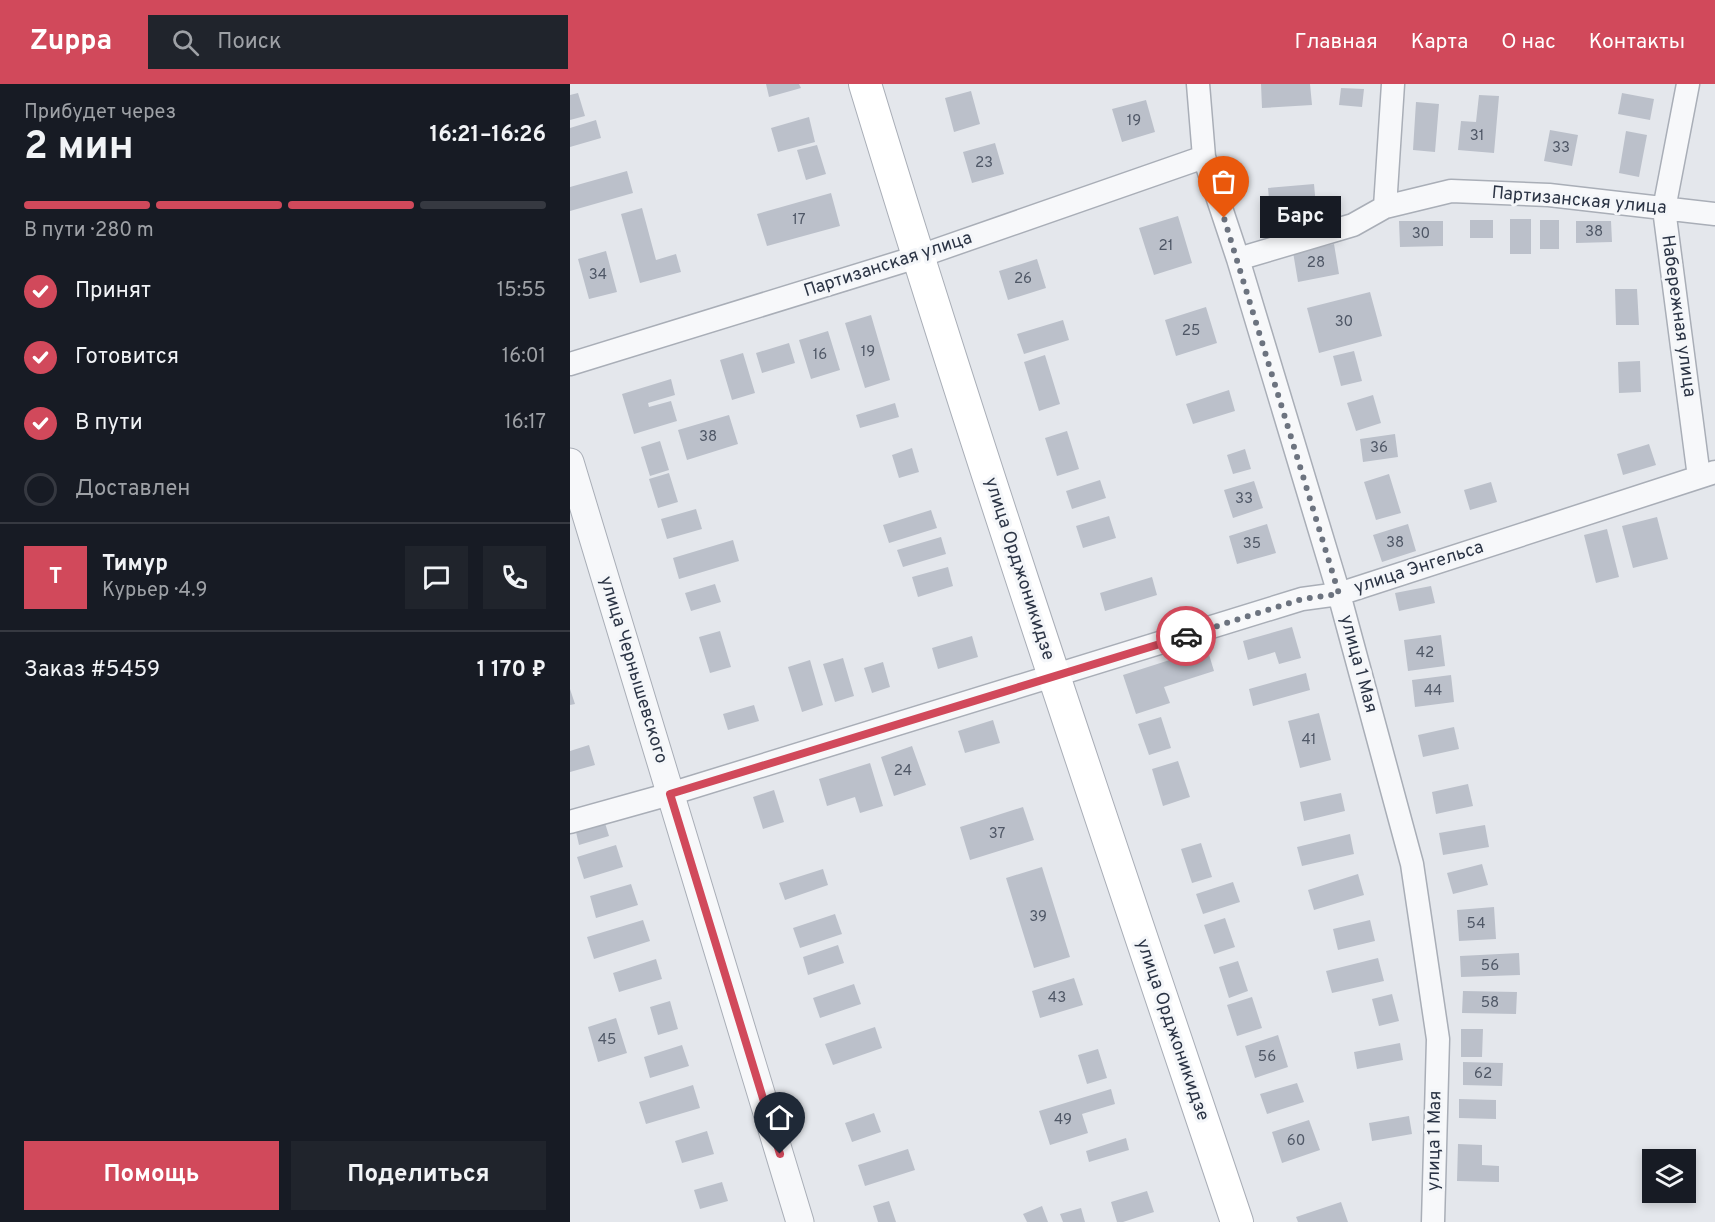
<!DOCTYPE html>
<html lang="ru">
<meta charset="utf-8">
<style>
body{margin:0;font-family:Overpass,sans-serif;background:#20242c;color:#f1f3f6;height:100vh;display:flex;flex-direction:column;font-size:22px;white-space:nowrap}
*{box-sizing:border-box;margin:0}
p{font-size:20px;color:#9ea1a6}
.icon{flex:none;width:33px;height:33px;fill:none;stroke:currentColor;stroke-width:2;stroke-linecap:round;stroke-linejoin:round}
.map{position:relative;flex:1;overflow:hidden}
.drawer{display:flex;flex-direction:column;background:#171b24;width:570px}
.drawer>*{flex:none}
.buttons{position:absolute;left:1072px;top:1065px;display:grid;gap:12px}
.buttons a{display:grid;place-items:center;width:54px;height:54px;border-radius:0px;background:#171b24;box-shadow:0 3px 9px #0003;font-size:30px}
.pin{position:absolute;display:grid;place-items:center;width:51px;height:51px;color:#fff;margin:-62px -26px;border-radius:50% 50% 50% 0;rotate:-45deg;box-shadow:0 0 6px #0007}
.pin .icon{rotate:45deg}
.courier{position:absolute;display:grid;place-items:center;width:60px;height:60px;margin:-30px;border:4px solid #d1495b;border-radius:50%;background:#fff;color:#222;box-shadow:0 2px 8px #0007}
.bubble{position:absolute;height:42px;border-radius:0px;background:#171b24;box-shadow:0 3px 9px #0003;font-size:20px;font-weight:700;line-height:42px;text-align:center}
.head em{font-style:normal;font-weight:700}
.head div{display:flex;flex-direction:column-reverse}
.head{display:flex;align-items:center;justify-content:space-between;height:102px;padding:0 24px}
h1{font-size:39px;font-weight:700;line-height:45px}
.bar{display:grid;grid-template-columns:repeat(4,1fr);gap:9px 6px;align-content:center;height:72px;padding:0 24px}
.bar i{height:8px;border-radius:4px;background:#363941}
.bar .on{background:#d1495b}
.bar p{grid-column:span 4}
.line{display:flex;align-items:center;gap:15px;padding:0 24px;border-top:2px solid #363941}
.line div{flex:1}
.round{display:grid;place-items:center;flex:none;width:63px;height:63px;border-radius:0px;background:#20242c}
ol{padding:0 24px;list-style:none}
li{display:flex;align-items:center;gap:18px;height:66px}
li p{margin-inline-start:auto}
li .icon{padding:6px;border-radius:50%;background:#d1495b;color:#fff;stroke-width:4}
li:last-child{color:#9ea1a6}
li i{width:33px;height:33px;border:3px solid #363941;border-radius:50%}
.primary-button{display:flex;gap:12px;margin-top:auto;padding:12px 24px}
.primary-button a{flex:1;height:69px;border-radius:0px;background:#d1495b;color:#fff;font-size:24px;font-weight:700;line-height:69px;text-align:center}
.primary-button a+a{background:#20242c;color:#f1f3f6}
header{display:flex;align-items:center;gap:36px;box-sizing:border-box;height:84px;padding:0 30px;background:#d1495b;color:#fff}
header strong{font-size:28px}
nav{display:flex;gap:33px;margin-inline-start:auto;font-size:21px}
.search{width:420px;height:54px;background:#20242c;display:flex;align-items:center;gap:15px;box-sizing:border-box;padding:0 21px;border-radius:0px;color:#9ea1a6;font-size:22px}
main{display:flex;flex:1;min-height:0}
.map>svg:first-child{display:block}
.building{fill:#bbc0ca}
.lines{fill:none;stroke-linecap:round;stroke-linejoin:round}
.minor-casing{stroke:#a9aeb7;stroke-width:25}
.tertiary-casing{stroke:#a9aeb7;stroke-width:29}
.secondary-casing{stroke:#a9aeb7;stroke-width:34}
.minor{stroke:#f7f8fa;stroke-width:22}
.tertiary{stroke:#f7f8fa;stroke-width:27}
.secondary{stroke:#fff;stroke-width:32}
.done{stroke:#6c737f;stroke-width:6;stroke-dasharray:0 10.8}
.route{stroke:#d1495b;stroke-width:8}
.labels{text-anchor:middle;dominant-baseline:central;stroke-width:6;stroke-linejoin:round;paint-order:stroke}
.number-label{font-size:15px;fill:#4f5766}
.street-label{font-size:18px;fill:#2b3445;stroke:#f4f6f9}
</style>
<header>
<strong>Zuppa</strong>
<div class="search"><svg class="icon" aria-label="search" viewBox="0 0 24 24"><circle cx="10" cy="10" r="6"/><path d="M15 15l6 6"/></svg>Поиск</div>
<nav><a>Главная</a><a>Карта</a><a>О нас</a><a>Контакты</a></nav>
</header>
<main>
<section class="drawer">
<div class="head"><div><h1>2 мин</h1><p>Прибудет через</p></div><em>16:21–16:26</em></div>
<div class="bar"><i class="on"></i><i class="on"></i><i class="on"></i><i></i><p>В пути · 280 m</p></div>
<ol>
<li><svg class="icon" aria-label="check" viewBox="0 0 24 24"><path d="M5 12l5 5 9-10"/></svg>Принят<p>15:55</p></li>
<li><svg class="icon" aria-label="check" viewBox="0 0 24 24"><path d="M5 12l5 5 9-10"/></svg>Готовится<p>16:01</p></li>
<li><svg class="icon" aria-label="check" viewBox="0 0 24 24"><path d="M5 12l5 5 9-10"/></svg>В пути<p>16:17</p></li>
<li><i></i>Доставлен</li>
</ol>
<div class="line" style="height:108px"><b class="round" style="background:#d1495b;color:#fff">Т</b><div><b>Тимур</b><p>Курьер · 4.9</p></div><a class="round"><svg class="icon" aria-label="chat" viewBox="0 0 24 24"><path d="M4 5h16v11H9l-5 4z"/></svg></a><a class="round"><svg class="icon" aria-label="phone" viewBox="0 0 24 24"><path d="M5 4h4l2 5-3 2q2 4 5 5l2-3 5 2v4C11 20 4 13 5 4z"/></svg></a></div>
<div class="line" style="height:78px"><div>Заказ #5459</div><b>1 170 ₽</b></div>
<div class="primary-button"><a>Помощь</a><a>Поделиться</a></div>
</section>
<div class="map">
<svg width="1145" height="1138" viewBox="0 0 1145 1138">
<rect width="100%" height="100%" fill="#e4e7ec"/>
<path class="building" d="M196,0H229L231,4L199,13Z
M691,0H740L742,21L692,24Z
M771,4L794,5L792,23L769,21Z
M401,7L410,40L384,48L375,14Z
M8,9L15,32L0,36V11Z
M1052,9L1084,15L1080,36L1048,30Z
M909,11L929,12L924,69L888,66L891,37L906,38Z
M576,16L585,48L552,58L542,25Z
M846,18L869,20L865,68L843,66Z
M239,33L245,58L208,68L201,44Z
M26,36L31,54L0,63V44Z
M980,46L1008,51L1002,82L974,77Z
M1056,47L1077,51L1069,93L1049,89Z
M425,59L434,90L402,99L393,68Z
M247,61L256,90L236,96L227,66Z
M57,87L63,109L0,127V103Z
M744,100L746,122L700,126L698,104Z
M261,109L270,142L197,162L187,130Z
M72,124L86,176L106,170L111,188L70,199L51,130Z
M608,132L622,179L584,191L569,144Z
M940,135H961V170H940Z
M900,136H923V154H900Z
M970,136H989V165H970Z
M829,137H873V162L830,163Z
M1006,137H1041L1042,158L1006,159Z
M764,160L769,190L728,198L723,168Z
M36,167L47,208L19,215L8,175Z
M467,175L476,204L438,216L429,187Z
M1045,205H1067L1069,241H1046Z
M800,208L812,252L749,269L737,224Z
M636,223L647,259L606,272L595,236Z
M301,231L320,296L295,304L275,239Z
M493,236L499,256L454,270L447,250Z
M258,247L270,286L241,295L229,256Z
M219,259L225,279L192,289L186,269Z
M784,267L792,297L771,302L763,272Z
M173,269L185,309L162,316L150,276Z
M475,271L490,320L469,327L454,278Z
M1070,277L1071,308L1049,309L1048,278Z
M101,295L105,311L78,319L79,323L101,317L107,337L64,350L52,310Z
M659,306L665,327L623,340L616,320Z
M803,311L811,339L786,347L777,319Z
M325,319L329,333L290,344L286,331Z
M159,331L168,360L117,376L108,346Z
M497,347L509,385L487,392L475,354Z
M825,350L828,373L793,378L790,355Z
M90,357L99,386L80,392L71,363Z
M1079,360L1086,381L1053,391L1047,370Z
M342,364L349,388L329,394L322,371Z
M675,365L681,385L663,390L657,371Z
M99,389L108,418L88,424L79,395Z
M819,390L831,429L806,436L794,398Z
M530,396L536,414L502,425L496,407Z
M684,397L693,424L663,434L654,406Z
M921,398L927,418L900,426L894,406Z
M126,425L132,445L97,455L91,435Z
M361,426L367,444L319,459L313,441Z
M539,432L546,454L513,464L506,442Z
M1087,433L1098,475L1063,484L1052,442Z
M697,440L706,469L667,480L659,452Z
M838,440L846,467L812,478L803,451Z
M1037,445L1049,493L1026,499L1014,451Z
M371,453L376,470L333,483L327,466Z
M163,456L169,477L109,495L103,474Z
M378,483L383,502L348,513L342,493Z
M582,493L587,511L535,527L530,509Z
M145,500L151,518L121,527L115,509Z
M861,502L865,519L829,527L825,509Z
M722,543L731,574L709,580L705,568L678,576L673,557Z
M150,547L161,583L140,589L129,553Z
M871,551L875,582L838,587L834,556Z
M402,552L408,573L368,585L362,564Z
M637,564L644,587L594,603L600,619L566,630L553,591Z
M273,574L284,612L265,618L253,580Z
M240,576L253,621L232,628L218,583Z
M313,578L320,603L302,609L294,584Z
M736,589L740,606L683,622L679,605Z
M881,591L884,618L845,623L842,596Z
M0,605L5,620L0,621Z
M184,621L189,637L158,646L153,630Z
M749,629L761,676L730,684L718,637Z
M591,633L601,664L579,671L568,640Z
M423,636L430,659L395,669L388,647Z
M884,643L889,665L853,673L848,651Z
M19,661L25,681L0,688V667Z
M342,662L356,701L324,712L311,673Z
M608,677L620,713L593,722L582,685Z
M300,679L313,722L290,729L285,713L257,722L249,695Z
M898,700L903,722L866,730L862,708Z
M204,706L214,738L193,745L183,713Z
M771,709L775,727L734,737L730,718Z
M453,723L464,756L400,776L390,743Z
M35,739L39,752L9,761L6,748Z
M915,741L919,763L873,771L869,749Z
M780,750L784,770L732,782L727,763Z
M631,759L642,793L622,799L611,765Z
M46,761L53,783L14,795L7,773Z
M912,780L918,801L883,810L877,789Z
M472,783L500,873L464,884L436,794Z
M253,785L258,801L215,816L209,799Z
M788,790L794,811L744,826L738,806Z
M663,798L670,818L633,830L626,810Z
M61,800L68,821L26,834L20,812Z
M924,823L926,855L889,857L887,826Z
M265,830L272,850L230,864L223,844Z
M655,834L665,863L644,870L634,841Z
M73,836L80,857L24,875L17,853Z
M800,836L805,857L768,866L763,845Z
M268,861L274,879L238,891L233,873Z
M949,869L950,891L891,893L890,872Z
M808,874L814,897L762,909L756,887Z
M86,875L92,895L49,908L43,889Z
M668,877L678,907L659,914L649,883Z
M504,894L513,921L470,934L462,907Z
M284,900L291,920L250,934L243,914Z
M893,907L947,908L946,930L892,929Z
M822,910L829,937L809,942L802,915Z
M682,913L692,944L667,952L657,921Z
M100,917L108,945L88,951L80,923Z
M46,934L57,969L28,978L18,943Z
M305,943L312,964L263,981L255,960Z
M891,945H913L912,973H891Z
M708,951L718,983L685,994L675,962Z
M830,959L833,976L787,985L784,968Z
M112,961L119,982L80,994L74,973Z
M528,965L537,994L517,1000L508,971Z
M893,978L933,979L932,1002L893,1001Z
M727,999L734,1018L697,1030L690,1010Z
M123,1001L130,1024L76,1040L69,1018Z
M541,1005L545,1020L512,1030L518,1049L480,1061L469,1027Z
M889,1015L926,1016V1035L889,1034Z
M304,1029L311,1048L282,1058L275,1039Z
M839,1032L842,1050L802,1057L799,1039Z
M739,1036L750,1066L712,1079L702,1048Z
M137,1047L144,1070L112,1079L105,1057Z
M556,1054L559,1066L519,1078L516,1067Z
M888,1060L912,1061V1081L929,1082V1098L887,1097Z
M338,1065L345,1086L295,1102L288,1081Z
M152,1098L158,1117L130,1125L124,1106Z
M577,1107L584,1128L553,1138H547L541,1118Z
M319,1117L326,1138H308L303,1122Z
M771,1118L778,1138H728L726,1133Z
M472,1122L478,1138H457L453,1130Z
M511,1124L515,1138H493L490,1130Z"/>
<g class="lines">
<defs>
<path id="minor" d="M628,0L634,73L668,175L769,510L842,780L868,955L863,1138
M1118,0L1094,125L1129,393
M815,123L823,0
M668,175L783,141L815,123L881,107L979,111L1145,130
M0,280L347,173L634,73
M0,738L100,710L732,515L769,510L1145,388"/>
<path id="tertiary" d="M0,378L230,1138"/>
<path id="secondary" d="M295,0C411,382 540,760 667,1138"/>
</defs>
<use href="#minor" class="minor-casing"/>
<use href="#tertiary" class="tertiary-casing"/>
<use href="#secondary" class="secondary-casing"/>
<use href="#minor" class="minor"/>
<use href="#tertiary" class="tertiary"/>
<use href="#secondary" class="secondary"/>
</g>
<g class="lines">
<path class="done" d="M616,552L732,515L769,510L654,134"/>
<path class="route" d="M210,1070L100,710L616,552"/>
</g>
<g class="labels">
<g class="number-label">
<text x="564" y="37">19</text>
<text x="907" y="52">31</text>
<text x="991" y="64">33</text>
<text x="414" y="79">23</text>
<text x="229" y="136">17</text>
<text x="1024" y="148">38</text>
<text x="851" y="150">30</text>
<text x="596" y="162">21</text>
<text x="746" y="179">28</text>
<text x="28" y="191">34</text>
<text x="453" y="195">26</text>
<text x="774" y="238">30</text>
<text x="621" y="247">25</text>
<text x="298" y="268">19</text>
<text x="250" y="271">16</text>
<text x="138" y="353">38</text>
<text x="809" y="364">36</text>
<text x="674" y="415">33</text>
<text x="825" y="459">38</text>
<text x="682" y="460">35</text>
<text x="855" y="569">42</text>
<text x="863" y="607">44</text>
<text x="739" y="656">41</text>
<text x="333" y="687">24</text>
<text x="427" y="750">37</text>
<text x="468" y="833">39</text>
<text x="906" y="840">54</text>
<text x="920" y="882">56</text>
<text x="487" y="914">43</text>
<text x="920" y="919">58</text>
<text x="37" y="956">45</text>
<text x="697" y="973">56</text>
<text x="913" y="990">62</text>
<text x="493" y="1036">49</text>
<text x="726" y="1057">60</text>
</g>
<g class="street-label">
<text transform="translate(1009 117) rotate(5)">Партизанская улица</text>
<text transform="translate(318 181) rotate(-18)">Партизанская улица</text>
<text transform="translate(1108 232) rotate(82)">Набережная улица</text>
<text transform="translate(849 484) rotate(-18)">улица Энгельса</text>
<text transform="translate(449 485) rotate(72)">улица Орджоникидзе</text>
<text transform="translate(788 580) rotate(75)">улица 1 Мая</text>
<text transform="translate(63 586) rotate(73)">улица Чернышевского</text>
<text transform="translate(602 946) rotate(71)">улица Орджоникидзе</text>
<text transform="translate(865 1057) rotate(-89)">улица 1 Мая</text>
</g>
</g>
</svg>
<div class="buttons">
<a><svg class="icon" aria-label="layers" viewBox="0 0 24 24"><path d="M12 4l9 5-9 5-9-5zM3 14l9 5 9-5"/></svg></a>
</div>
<div class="pin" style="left:654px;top:134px;background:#ea580c"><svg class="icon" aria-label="bag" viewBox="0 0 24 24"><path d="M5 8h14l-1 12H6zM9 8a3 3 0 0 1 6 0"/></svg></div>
<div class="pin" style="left:210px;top:1070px;background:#1f2937"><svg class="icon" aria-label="home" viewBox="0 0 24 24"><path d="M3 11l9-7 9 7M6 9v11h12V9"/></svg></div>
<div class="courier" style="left:616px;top:552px"><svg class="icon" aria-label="car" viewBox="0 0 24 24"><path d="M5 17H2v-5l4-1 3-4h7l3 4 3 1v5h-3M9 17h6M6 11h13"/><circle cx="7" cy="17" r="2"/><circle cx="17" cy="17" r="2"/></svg></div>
<div class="bubble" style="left:690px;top:112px;width:81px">Барс</div>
</div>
</main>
